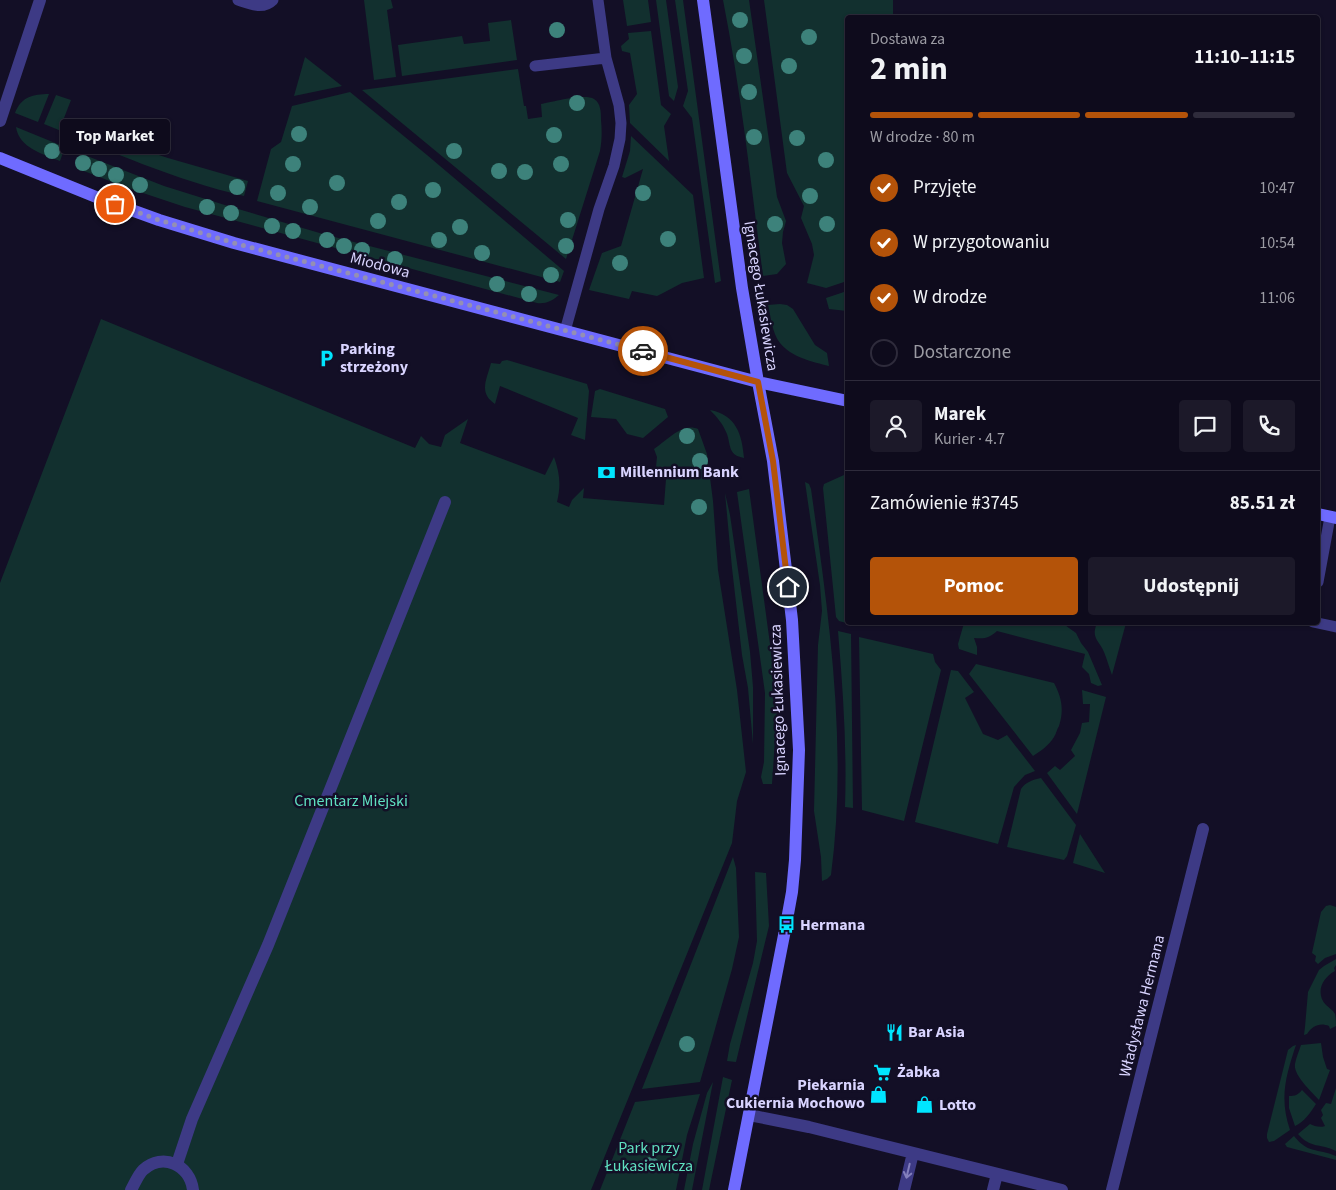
<!DOCTYPE html>
<html lang="pl">
<meta charset="utf-8">
<style>
body{margin:0;font-family:"Source Sans 3",sans-serif;background:#1c1929;color:#f1f3f6;height:100vh;display:flex;flex-direction:column;font-size:19px;white-space:nowrap}
*{box-sizing:border-box;margin:0}
p{font-size:16px;color:#9b9ba3}
.icon{flex:none;width:28px;height:28px;fill:none;stroke:currentColor;stroke-width:2;stroke-linecap:round;stroke-linejoin:round}
.map{position:relative;flex:1;overflow:hidden}
.drawer{position:absolute;left:845px;top:15px;width:475px;height:610px;display:flex;flex-direction:column;background:#0e0b1c;border-radius:5px;box-shadow:0 1px 4px #0004,0 0 0 1px #2e2b3b}
.drawer>*{flex:none}
.pin{position:absolute;display:grid;place-items:center;width:42px;height:42px;color:#fff;margin:-21px;border:2px solid #fff;border-radius:50%;box-shadow:0 1px 5px #0007}
.courier{position:absolute;display:grid;place-items:center;width:50px;height:50px;margin:-25px;border:4px solid #b45309;border-radius:50%;background:#fff;color:#222;box-shadow:0 1px 6px #0007}
.bubble{position:absolute;height:35px;border-radius:5px;background:#0e0b1c;box-shadow:0 1px 4px #0004,0 0 0 1px #2e2b3b;font-size:16px;font-weight:700;line-height:35px;text-align:center}
.head em{font-style:normal;font-weight:700}
.head div{display:flex;flex-direction:column-reverse}
.head{display:flex;align-items:center;justify-content:space-between;height:85px;padding:0 25px}
h1{font-size:32px;font-weight:700;line-height:38px}
.bar{display:grid;grid-template-columns:repeat(4,1fr);gap:8px 5px;align-content:center;height:60px;padding:0 25px}
.bar i{height:6px;border-radius:4px;background:#2e2b3b}
.bar .current{background:#b45309}
.bar p{grid-column:span 4}
.line{display:flex;align-items:center;gap:12px;padding:0 25px;border-top:1px solid #2e2b3b}
.line div{flex:1}
.round{display:grid;place-items:center;flex:none;width:52px;height:52px;border-radius:5px;background:#1c1929}
ol{padding:0 25px;list-style:none}
li{display:flex;align-items:center;gap:15px;height:55px}
li p{margin-inline-start:auto}
li .icon{padding:5px;border-radius:50%;background:#b45309;color:#fff;stroke-width:4}
li:last-child{color:#9b9ba3}
li i{width:28px;height:28px;border:2px solid #2e2b3b;border-radius:50%}
.button{display:flex;gap:10px;margin-top:auto;padding:10px 25px}
.button a{flex:1;height:58px;border-radius:5px;background:#b45309;color:#fff;font-size:20px;font-weight:700;line-height:58px;text-align:center}
.button a+a{background:#1c1929;color:#f1f3f6}
.map>svg:first-child{display:block}
.green{fill:#12302f}
.lines{fill:none;stroke-linecap:round;stroke-linejoin:round}
.lane{stroke:#3d3a85;stroke-width:11}
.street{stroke:#3d3a85;stroke-width:12}
.secondary{stroke:#6f6bff;stroke-width:12}
.tree{fill:#3d827b}
.oneway{stroke:#837fbc}
.done{stroke:#948fb3;stroke-width:5;stroke-dasharray:0 9}
.route{stroke:#b45309;stroke-width:6}
.labels{text-anchor:middle;dominant-baseline:central;stroke-width:5;stroke-linejoin:round;paint-order:stroke}
.street-label{font-size:16px;fill:#d9d4ff;stroke:#130f26}
.poi-label{font-size:16px;font-weight:bold;fill:#d9d4ff;stroke:#130f26;text-anchor:start}
.park-label{font-size:16px;fill:#5fe0c0;stroke:#130f26}
</style>
<div class="map">
<svg width="1336" height="1190" viewBox="0 0 1336 1190">
<rect width="100%" height="100%" fill="#130f26"/>
<path class="green" d="M364,0H391L393,8L387,10L396,77L374,80Z
M623,0H648L651,22L627,26Z
M656,0H666L678,87L674,101L669,96Z
M675,0H683L721,281L715,283L692,118L683,106L688,91Z
M723,0H749L777,197L786,221L783,232L782,243L786,264L777,274L763,276C751,184 741,91 723,0Z
M764,0H893V17L848,18L847,281L826,288L807,283L814,255L812,244L801,218L804,206L787,173Z
M511,20L517,60L402,76L398,45L462,36L464,44L490,41L488,23Z
M651,31L661,105L671,114L664,126L669,161L630,123L629,105L637,94L630,53L622,51L621,46L629,39L628,33Z
M305,57L342,86L294,96Z
M518,69L524,106H526L528,119L542,117L541,104C552,102 585,93 594,99C601,103 601,113 601,120C602,131 602,140 600,151L566,259L362,90Z
M350,92L427,155L564,271L560,282L257,201L271,149L281,142L292,106Z
M46,94H49L38,122L15,113C21,98 30,95 46,94Z
M56,95L71,100L64,118L119,142L168,158L248,181L244,196C175,180 110,151 44,124Z
M16,127L65,147L60,161C43,154 19,148 16,127Z
M631,136L693,195L704,278L682,283L663,293L657,296L632,291L629,299L589,290L602,253L621,246L643,169L625,178L622,177L630,151Z
M82,154L164,186L228,206L323,234L559,295C552,301 546,304 537,303L185,207L128,188L76,168Z
M847,291V311L829,309L826,298Z
M780,304L787,305L793,309L815,345L827,353L829,366C813,362 791,357 780,343C772,333 771,317 768,305Z
M101,319L415,448L421,436L429,444L441,447L445,435L468,419L460,443L545,475L554,457C560,474 561,485 557,502L569,507L572,500L584,488L583,498L664,505L666,479L656,467L657,457L654,449C667,440 683,422 698,429L707,454L713,501L718,570L737,690L746,772L737,801L732,843L591,1190H0V583Z
M507,360L587,384L589,391L585,440L571,435L578,418L500,386L495,404C478,393 487,379 491,363L500,364L502,361Z
M600,389L665,409L668,417L643,438L627,434L616,419L591,417L595,391Z
M710,410C736,415 742,434 744,458C728,455 731,446 727,434C723,424 717,417 710,410Z
M844,475L847,565L848,622L850,623V624L839,621L836,617L823,488L824,484Z
M805,482L809,484L811,489C829,617 848,746 831,875L827,879L822,881L821,857L814,811L818,645L822,611L820,585Z
M749,489L775,681L777,709L772,784H763L761,777L764,762L765,693L737,492Z
M725,493L730,515L750,652L753,687V744L748,688L742,655L732,568Z
M964,623H1062L1076,633L1081,643L1088,652L1102,685L1098,686L1091,683L1089,674L1082,667L1085,654L997,631C989,638 985,639 974,638L977,647V655L959,649L958,644Z
M1097,623H1126L1112,675C1109,667 1107,659 1104,652C1098,639 1091,638 1097,623Z
M838,631L851,634L853,808L845,807C847,748 843,690 838,631Z
M859,637L933,654L935,662L941,670L904,821L862,810Z
M976,664L1054,683C1062,698 1064,710 1059,726C1057,729 1056,734 1054,737C1049,745 1041,751 1033,756L969,674Z
M951,670L958,671L974,692L965,698L983,734L998,740L1007,735L1035,771L1025,775L1014,787L998,844L915,822Z
M1082,690L1106,697L1077,814L1047,773L1055,766L1060,770L1075,756L1071,750L1080,733L1082,723L1089,722L1090,704H1083Z
M1041,778L1076,825L1067,856L1064,860L1007,847L1021,789C1026,782 1032,780 1041,778Z
M1080,834L1105,873L1073,863Z
M733,857L736,868L739,937L732,969L700,1082L642,1089Z
M755,872L766,873L769,926L736,1062L727,1061L730,1044L753,963L757,941Z
M1330,905L1336,907V954L1325,958L1318,964L1315,961L1316,956L1312,953L1321,912L1326,906Z
M1336,959V965L1334,968L1335,971C1322,978 1315,993 1326,1005C1329,1008 1333,1010 1335,1014C1336,1018 1336,1022 1336,1026L1330,1029L1329,1026C1320,1022 1312,1026 1307,1034L1304,1035L1305,1027L1308,992L1319,970L1324,966Z
M1321,1043L1323,1057L1327,1069L1330,1070L1319,1100C1312,1092 1293,1075 1295,1064C1296,1058 1299,1051 1301,1045Z
M1296,1045C1286,1075 1279,1098 1290,1130L1274,1141L1269,1142L1267,1138V1134L1288,1050L1293,1046Z
M723,1077L732,1080L709,1190H702Z
M713,1082L692,1190H684L693,1144L707,1093Z
M1336,1088V1151C1320,1143 1311,1149 1298,1134L1310,1124C1314,1126 1320,1128 1325,1126L1321,1118L1323,1115L1321,1110L1326,1103L1331,1104Z
M1302,1090L1316,1104C1311,1112 1304,1122 1295,1126L1289,1108V1096C1295,1096 1298,1095 1302,1090Z
M700,1094L687,1135L676,1190H600L635,1102Z
M1294,1136C1308,1154 1317,1148 1336,1156V1160L1287,1147L1285,1144Z"/>
<g class="lines">
<path class="lane" d="M238,0C250,4 263,10 273,0
M535,66L606,58
M565,331L599,209L614,166L620,139L621,123L619,105L606,58L598,0
M1318,582L1330,517
M1313,622L1336,627"/>
<path class="street" d="M0,121L40,0
M749,1115L809,1127L1062,1190
M177,1164L192,1119L268,945L445,502
M131,1190C135,1183 138,1175 143,1170C163,1152 190,1165 193,1190
M904,1190L913,1153
M993,1190L997,1174
M1112,1190L1203,829"/>
<path class="secondary" d="M703,0L742,288L758,382L773,461L792,620L799,750L795,860L792,892L786,925L734,1190
M0,158L101,199L159,220L234,243L758,382L848,401
M1318,514L1336,518"/>
</g>
<g class="tree">
<circle cx="740" cy="20" r="8"/>
<circle cx="557" cy="30" r="8"/>
<circle cx="809" cy="37" r="8"/>
<circle cx="744" cy="56" r="8"/>
<circle cx="789" cy="66" r="8"/>
<circle cx="749" cy="92" r="8"/>
<circle cx="577" cy="103" r="8"/>
<circle cx="299" cy="134" r="8"/>
<circle cx="554" cy="135" r="8"/>
<circle cx="754" cy="137" r="8"/>
<circle cx="797" cy="138" r="8"/>
<circle cx="52" cy="151" r="8"/>
<circle cx="454" cy="151" r="8"/>
<circle cx="826" cy="160" r="8"/>
<circle cx="83" cy="163" r="8"/>
<circle cx="293" cy="164" r="8"/>
<circle cx="561" cy="164" r="8"/>
<circle cx="99" cy="169" r="8"/>
<circle cx="499" cy="171" r="8"/>
<circle cx="525" cy="172" r="8"/>
<circle cx="116" cy="175" r="8"/>
<circle cx="337" cy="183" r="8"/>
<circle cx="140" cy="185" r="8"/>
<circle cx="237" cy="187" r="8"/>
<circle cx="433" cy="190" r="8"/>
<circle cx="278" cy="193" r="8"/>
<circle cx="643" cy="193" r="8"/>
<circle cx="810" cy="196" r="8"/>
<circle cx="399" cy="202" r="8"/>
<circle cx="207" cy="207" r="8"/>
<circle cx="310" cy="207" r="8"/>
<circle cx="231" cy="213" r="8"/>
<circle cx="568" cy="220" r="8"/>
<circle cx="378" cy="221" r="8"/>
<circle cx="775" cy="224" r="8"/>
<circle cx="827" cy="224" r="8"/>
<circle cx="272" cy="226" r="8"/>
<circle cx="460" cy="227" r="8"/>
<circle cx="293" cy="231" r="8"/>
<circle cx="668" cy="239" r="8"/>
<circle cx="327" cy="240" r="8"/>
<circle cx="439" cy="240" r="8"/>
<circle cx="344" cy="246" r="8"/>
<circle cx="566" cy="246" r="8"/>
<circle cx="362" cy="250" r="8"/>
<circle cx="482" cy="253" r="8"/>
<circle cx="395" cy="259" r="8"/>
<circle cx="620" cy="263" r="8"/>
<circle cx="551" cy="275" r="8"/>
<circle cx="497" cy="284" r="8"/>
<circle cx="529" cy="294" r="8"/>
<circle cx="687" cy="436" r="8"/>
<circle cx="700" cy="461" r="8"/>
<circle cx="699" cy="507" r="8"/>
<circle cx="687" cy="1044" r="8"/>
<circle cx="651" cy="1165" r="8"/>
</g>
<defs><path id="oneway-shaft" d="M-6 0H5M1.5-3L5.5 0L1.5 3" fill="none" stroke-width="1.6" stroke-linecap="round" stroke-linejoin="round" transform="scale(1.25)"/></defs>
<use class="oneway" href="#oneway-shaft" transform="translate(908 1171) rotate(103)"/>
<g class="lines">
<path class="done" d="M115,204L159,220L234,243L643,351"/>
<path class="route" d="M643,351L758,382L773,461L788,587"/>
</g>
<defs>
<symbol id="parking-bare" viewBox="-9 -9 18 18"><path d="M-3.5-5.5H1a3.5 3.5 0 0 1 0 7H-1V5.5H-3.5ZM-1-3.4V-.6H.8a1.4 1.4 0 0 0 0-2.8Z" fill="#00e5ff" stroke="#130f26" stroke-width="2.5" paint-order="stroke"/></symbol>
<symbol id="bank-bare" viewBox="-9 -9 18 18"><path d="M-6-4H6V4H-6ZM0-2.3a2.3 2.3 0 1 0 0 4.6a2.3 2.3 0 1 0 0-4.6Z" fill="#00e5ff" stroke="#130f26" stroke-width="2.5" paint-order="stroke"/></symbol>
<symbol id="bus-bare" viewBox="-9 -9 18 18"><path d="M-5-6H5V4H4V6H2V4H-2V6H-4V4H-5ZM-3.5-4V0h7V-4ZM-3.5 1.2v1.5H-2V1.2ZM2 1.2v1.5H3.5V1.2Z" fill="#00e5ff" stroke="#130f26" stroke-width="2.5" paint-order="stroke"/></symbol>
<symbol id="restaurant-bare" viewBox="-9 -9 18 18"><path d="M-5-6h1v4h1v-4h1v4h1v-4h1v5L-1.5 .5V6h-2V.5L-5-1ZM5-6V6H3V1.5H1.5Q1.5-4 5-6Z" fill="#00e5ff" stroke="#130f26" stroke-width="2.5" paint-order="stroke"/></symbol>
<symbol id="supermarket-bare" viewBox="-9 -9 18 18"><path d="M-6-5.5h2.5l.6 2H6L4.5 2H-2.5L-4.4-4H-6ZM-1.5 3.2a1.3 1.3 0 1 0 .1 0ZM3 3.2a1.3 1.3 0 1 0 .1 0Z" fill="#00e5ff" stroke="#130f26" stroke-width="2.5" paint-order="stroke"/></symbol>
<symbol id="shop-bare" viewBox="-9 -9 18 18"><path d="M-5-2.5h2.3a2.7 3.5 0 0 1 5.4 0H5L5.5 6h-11ZM-1.5-2.5h3a1.5 2.3 0 0 0-3 0Z" fill="#00e5ff" stroke="#130f26" stroke-width="2.5" paint-order="stroke"/></symbol>
</defs>
<g fill-rule="evenodd">
<use href="#parking-bare" x="314" y="346" width="25" height="25"/>
<use href="#bank-bare" x="594" y="460" width="25" height="25"/>
<use href="#bus-bare" x="774" y="912" width="25" height="25"/>
<use href="#restaurant-bare" x="882" y="1020" width="25" height="25"/>
<use href="#supermarket-bare" x="870" y="1060" width="25" height="25"/>
<use href="#shop-bare" x="866" y="1082" width="25" height="25"/>
<use href="#shop-bare" x="912" y="1092" width="25" height="25"/>
</g>
<g class="labels">
<g class="street-label">
<text transform="translate(380 265) rotate(15)">Miodowa</text>
<text transform="translate(761 296) rotate(81)">Ignacego Łukasiewicza</text>
<text transform="translate(778 700) rotate(-92)">Ignacego Łukasiewicza</text>
<text transform="translate(1142 1006) rotate(-76)">Władysława Hermana</text>
</g>
<g class="poi-label">
<text x="340" y="349">Parking<tspan x="340" dy="18">strzeżony</tspan></text>
<text x="620" y="472">Millennium Bank</text>
<text x="800" y="925">Hermana</text>
<text x="908" y="1032">Bar Asia</text>
<text x="897" y="1072">Żabka</text>
<text x="865" y="1085" text-anchor="end">Piekarnia<tspan x="865" dy="18">Cukiernia Mochowo</tspan></text>
<text x="939" y="1105">Lotto</text>
</g>
<g class="park-label">
<text x="351" y="801">Cmentarz Miejski</text>
<text x="649" y="1148">Park przy<tspan x="649" dy="18">Łukasiewicza</tspan></text>
</g>
</g>
</svg>
<div class="pin" style="left:115px;top:204px;background:#ea580c"><svg class="icon" aria-label="bag" viewBox="0 0 24 24"><path d="M5 8h14l-1 12H6zM9 8a3 3 0 0 1 6 0"/></svg></div>
<div class="pin" style="left:788px;top:587px;background:#1f2937"><svg class="icon" aria-label="home" viewBox="0 0 24 24"><path d="M3 11l9-7 9 7M6 9v11h12V9"/></svg></div>
<div class="courier" style="left:643px;top:351px"><svg class="icon" aria-label="car" viewBox="0 0 24 24"><path d="M5 17H2v-5l4-1 3-4h7l3 4 3 1v5h-3M9 17h6M6 11h13"/><circle cx="7" cy="17" r="2"/><circle cx="17" cy="17" r="2"/></svg></div>
<div class="bubble" style="left:60px;top:119px;width:110px">Top Market</div>
<section class="drawer">
<div class="head"><div><h1>2 min</h1><p>Dostawa za</p></div><em>11:10–11:15</em></div>
<div class="bar"><i class="current"></i><i class="current"></i><i class="current"></i><i></i><p>W drodze · 80 m</p></div>
<ol>
<li><svg class="icon" aria-label="check" viewBox="0 0 24 24"><path d="M5 12l5 5 9-10"/></svg>Przyjęte<p>10:47</p></li>
<li><svg class="icon" aria-label="check" viewBox="0 0 24 24"><path d="M5 12l5 5 9-10"/></svg>W przygotowaniu<p>10:54</p></li>
<li><svg class="icon" aria-label="check" viewBox="0 0 24 24"><path d="M5 12l5 5 9-10"/></svg>W drodze<p>11:06</p></li>
<li><i></i>Dostarczone</li>
</ol>
<div class="line" style="height:90px"><a class="round"><svg class="icon" aria-label="person" viewBox="0 0 24 24"><circle cx="12" cy="8" r="4"/><path d="M4 21q1-7 8-7t8 7"/></svg></a><div><b>Marek</b><p>Kurier · 4.7</p></div><a class="round"><svg class="icon" aria-label="chat" viewBox="0 0 24 24"><path d="M4 5h16v11H9l-5 4z"/></svg></a><a class="round"><svg class="icon" aria-label="phone" viewBox="0 0 24 24"><path d="M5 4h4l2 5-3 2q2 4 5 5l2-3 5 2v4C11 20 4 13 5 4z"/></svg></a></div>
<div class="line" style="height:65px"><div>Zamówienie #3745</div><b>85.51 zł</b></div>
<div class="button"><a>Pomoc</a><a>Udostępnij</a></div>
</section>
</div>
